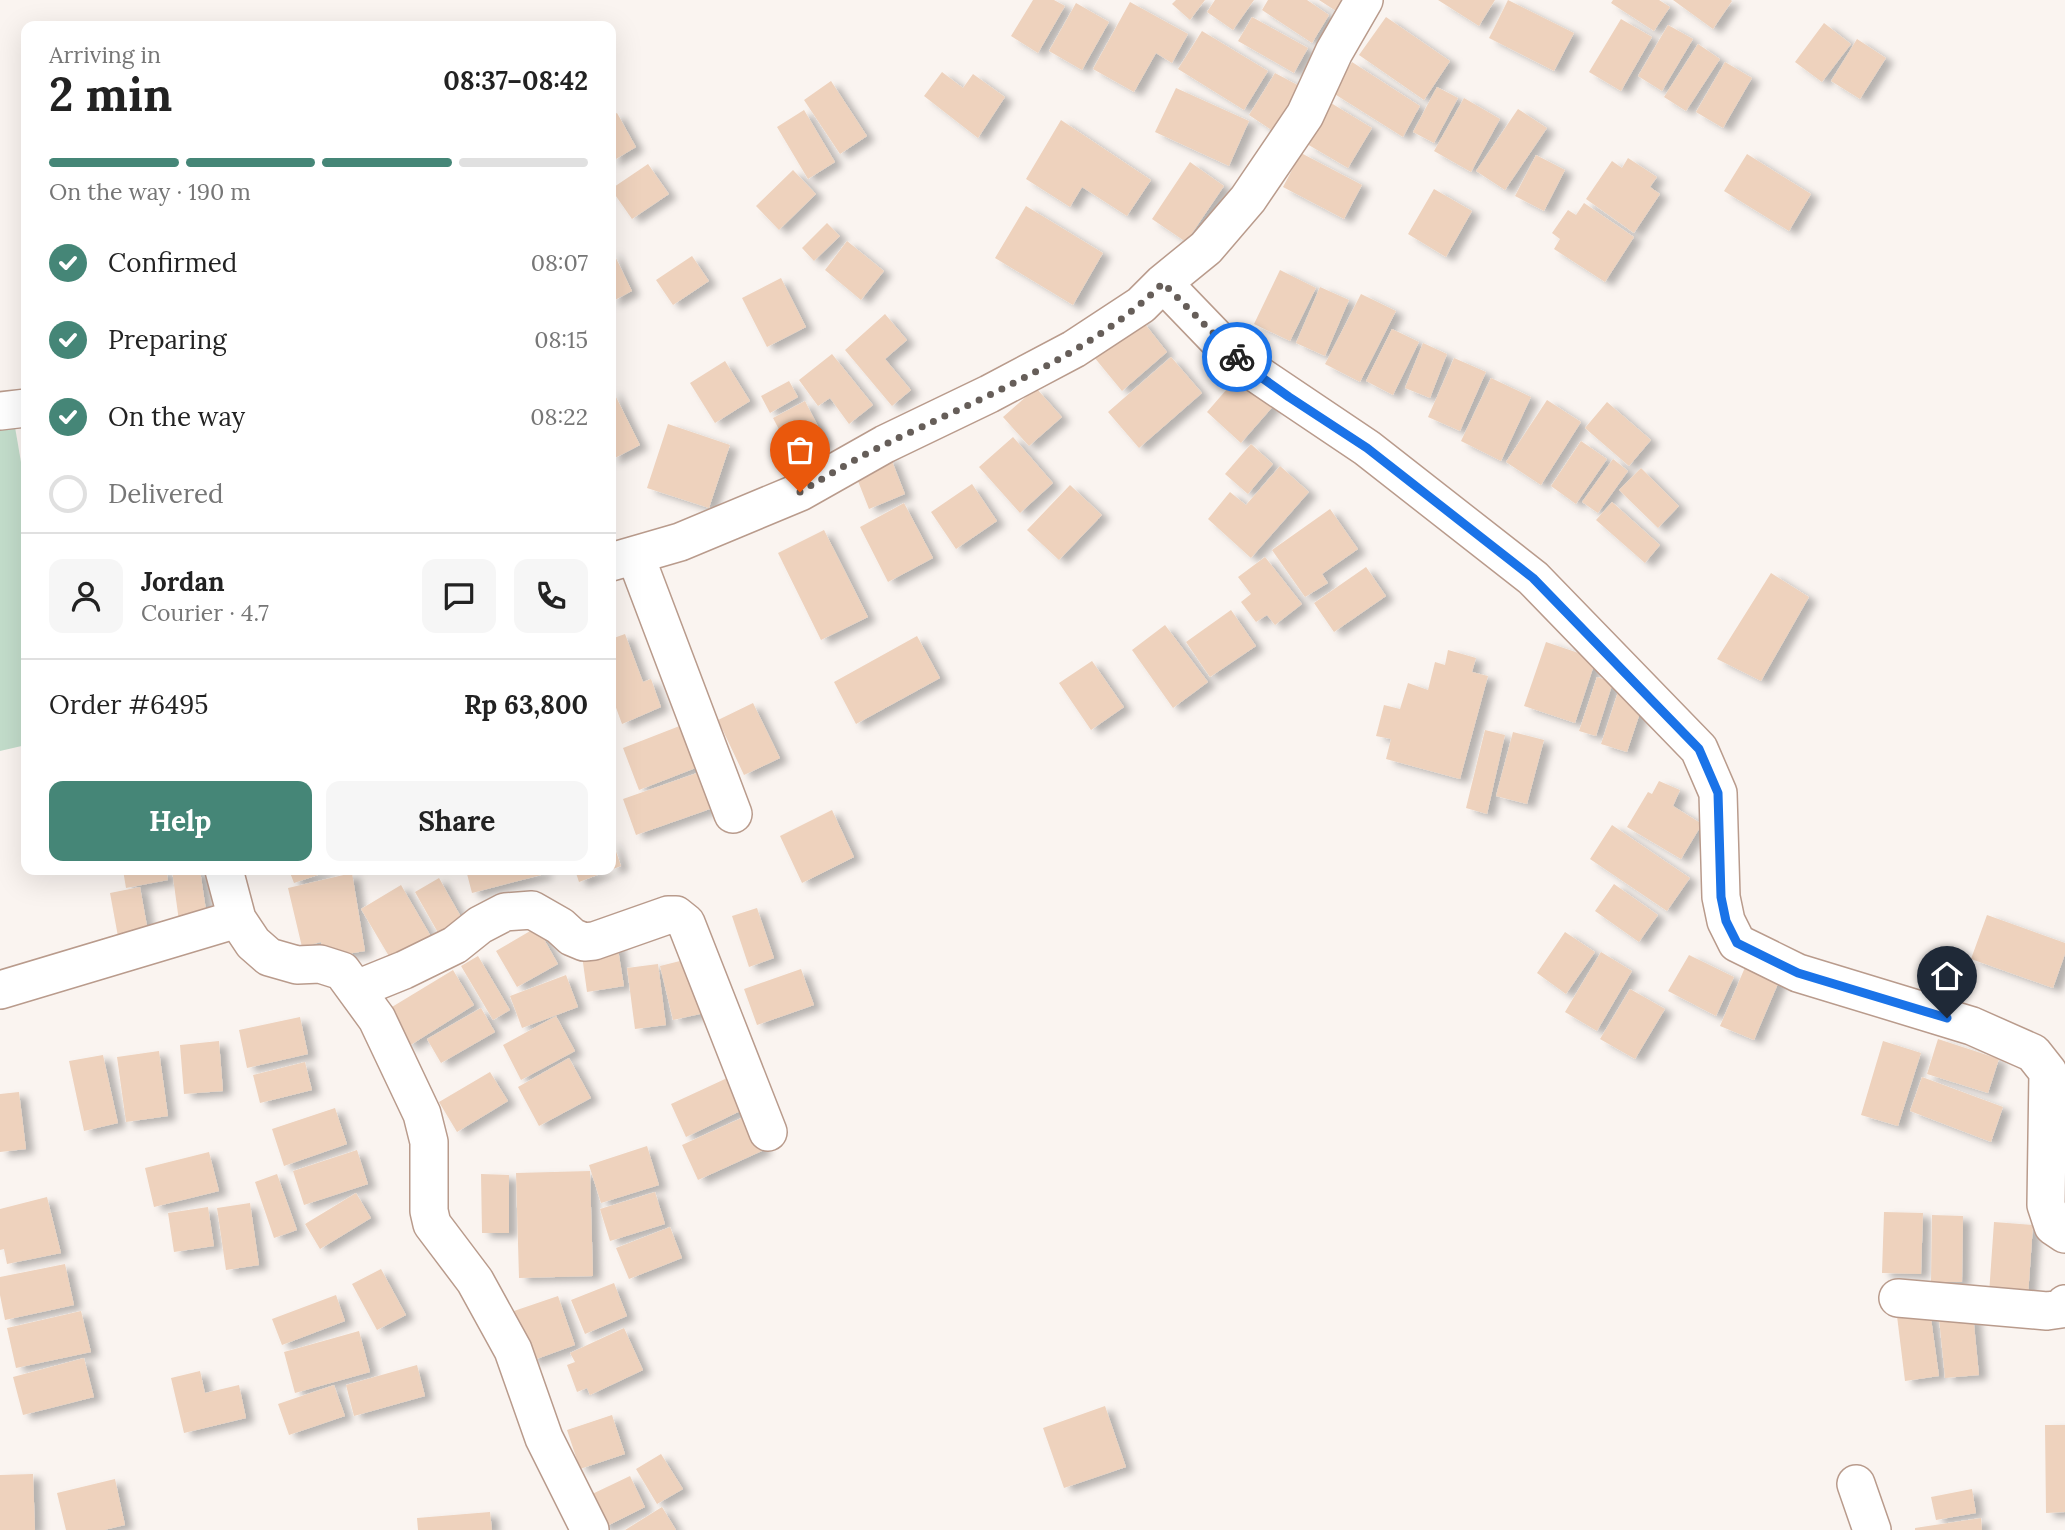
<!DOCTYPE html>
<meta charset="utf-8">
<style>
body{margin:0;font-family:Lora,serif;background:#f6f6f6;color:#222;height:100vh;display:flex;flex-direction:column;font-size:26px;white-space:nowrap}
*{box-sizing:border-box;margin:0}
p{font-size:23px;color:#767676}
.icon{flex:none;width:38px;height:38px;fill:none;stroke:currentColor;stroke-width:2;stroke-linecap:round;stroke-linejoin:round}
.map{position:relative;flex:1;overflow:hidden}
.panel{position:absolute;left:21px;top:21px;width:595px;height:854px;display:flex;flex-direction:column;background:#fff;border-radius:14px;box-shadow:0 7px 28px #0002}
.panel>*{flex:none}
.pin{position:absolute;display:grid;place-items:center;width:60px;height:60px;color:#fff;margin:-72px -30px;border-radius:50% 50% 50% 0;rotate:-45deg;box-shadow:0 0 7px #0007}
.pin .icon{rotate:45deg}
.courier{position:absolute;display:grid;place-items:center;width:70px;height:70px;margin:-35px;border:5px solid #1a73e8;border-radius:50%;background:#fff;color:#222;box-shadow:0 2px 9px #0007}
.overview em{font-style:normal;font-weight:700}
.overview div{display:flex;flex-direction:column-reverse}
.overview{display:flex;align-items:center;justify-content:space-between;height:119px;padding:0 28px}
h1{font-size:46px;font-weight:700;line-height:52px}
.bar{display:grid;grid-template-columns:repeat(4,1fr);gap:10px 7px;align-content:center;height:84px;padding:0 28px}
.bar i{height:9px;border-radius:5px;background:#e0e0e0}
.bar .current{background:#458677}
.bar p{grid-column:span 4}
.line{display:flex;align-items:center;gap:18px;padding:0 28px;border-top:2px solid #e0e0e0}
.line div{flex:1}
.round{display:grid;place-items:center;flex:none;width:74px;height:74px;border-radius:14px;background:#f6f6f6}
ol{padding:0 28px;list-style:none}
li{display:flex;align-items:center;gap:21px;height:77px}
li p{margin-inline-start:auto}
li .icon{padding:7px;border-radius:50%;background:#458677;color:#fff;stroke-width:4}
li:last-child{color:#767676}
li i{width:38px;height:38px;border:4px solid #e0e0e0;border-radius:50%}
.button{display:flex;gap:14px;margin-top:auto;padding:14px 28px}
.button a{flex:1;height:80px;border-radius:14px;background:#458677;color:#fff;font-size:28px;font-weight:700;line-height:80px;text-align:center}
.button a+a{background:#f6f6f6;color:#222}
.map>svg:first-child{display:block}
.green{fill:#c3ddcb}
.building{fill:#eed2bd;filter:url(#shadow)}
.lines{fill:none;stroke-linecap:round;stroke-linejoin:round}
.minor-casing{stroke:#b99b8c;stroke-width:40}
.minor{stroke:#fff;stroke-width:37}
.done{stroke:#665e59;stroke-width:7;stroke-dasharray:0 12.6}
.route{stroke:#1a73e8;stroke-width:9}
</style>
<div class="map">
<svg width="2065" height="1530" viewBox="0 0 2065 1530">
<defs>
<filter id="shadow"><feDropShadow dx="8" dy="4.5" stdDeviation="3.5" flood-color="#0004"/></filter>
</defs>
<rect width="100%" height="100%" fill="#faf4f0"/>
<path class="green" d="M11,404L26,491V745L0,751V406Z"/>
<path class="building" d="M1033,0H1054L1065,6L1038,53L1011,36Z
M1176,0H1205L1190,20L1172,4Z
M1215,0H1254L1233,30L1207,12Z
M1268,0H1307L1329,15L1312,43L1262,10Z
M1319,0H1343L1336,11Z
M1438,0H1495L1479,26Z
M1508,0L1574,33L1554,71L1489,38Z
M1613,0H1659L1670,7L1654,31L1611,3Z
M1673,0H1731L1732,1L1713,29Z
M1130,2L1188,34L1172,63L1156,53L1134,92L1093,69Z
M1076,3L1109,22L1082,70L1049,51Z
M1252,17L1308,48L1294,73L1238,41Z
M1386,17L1450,61L1424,100L1359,55Z
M1621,19L1652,37L1621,91L1589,72Z
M1824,23L1851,44L1822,82L1795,62Z
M1668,25L1693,39L1662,91L1638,76Z
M1202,31L1268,71L1244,110L1178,69Z
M1857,39L1886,58L1860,99L1831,81Z
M1698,44L1720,59L1686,111L1664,97Z
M1352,62L1420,106L1403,137L1333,93Z
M1725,62L1752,78L1723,128L1696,112Z
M942,72L963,88L973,74L1005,97L978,138L924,96Z
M1275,73L1303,88L1273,131L1249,115Z
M831,81L867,136L840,154L804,100Z
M1437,87L1458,98L1434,143L1413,132Z
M1176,88L1249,121L1229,166L1155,132Z
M1464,98L1500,119L1471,172L1434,151Z
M1331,103L1372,128L1348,168L1307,144Z
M1518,109L1547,128L1505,190L1476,171Z
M804,110L835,162L808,179L777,127Z
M617,113L636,147L611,162V116Z
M1061,120L1151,180L1127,216L1082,187L1070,207L1026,179Z
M1301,153L1362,185L1344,219L1283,187Z
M1747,154L1811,194L1789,231L1724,191Z
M1536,155L1565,170L1544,211L1515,196Z
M1628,158L1657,177L1650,187L1660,194L1634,233L1586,199L1612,161L1622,168Z
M1190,162L1224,186L1186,242L1152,219Z
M648,164L669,194L632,219L611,189Z
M793,170L816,194L779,230L756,206Z
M1434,189L1472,211L1446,257L1408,234Z
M1584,203L1634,237L1605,282L1554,249L1560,239L1552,233L1568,210L1576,215Z
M1026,206L1103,253L1073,305L995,258Z
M827,223L840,236L814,261L802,248Z
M847,241L884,271L861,300L825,270Z
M611,248L632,291L611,302Z
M692,256L709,281L673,305L656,280Z
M1280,270L1316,288L1290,341L1254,324Z
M781,278L806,327L767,347L742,298Z
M1320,287L1349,300L1325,356L1296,343Z
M1361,294L1396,311L1360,382L1325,364Z
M885,314L907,340L885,359L911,390L892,406L845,350Z
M1141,319L1167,352L1122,391L1094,357Z
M1392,329L1419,342L1393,395L1366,381Z
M1423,343L1447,354L1430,398L1405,388Z
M832,354L873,405L849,424L830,398L818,406L799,380Z
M1171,357L1202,393L1139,448L1108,412Z
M1454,358L1486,372L1460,431L1428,417Z
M725,361L750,401L715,423L690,383Z
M1240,374L1275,404L1241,443L1207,412Z
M1491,378L1531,397L1501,461L1461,441Z
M789,381L798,397L770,413L761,396Z
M611,387L640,445L611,460Z
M1036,388L1062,417L1029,446L1003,417Z
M1547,400L1581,422L1541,485L1506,462Z
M805,401L826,442L794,458L773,418Z
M1607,402L1651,440L1629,466L1585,428Z
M668,424L730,445L709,508L647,488Z
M1013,437L1053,483L1020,513L979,467Z
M1581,441L1607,459L1576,504L1551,486Z
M1251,444L1273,464L1248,494L1225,474Z
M890,456L905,494L869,509L854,471Z
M1613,459L1628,471L1598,513L1582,502Z
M1280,466L1309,492L1251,558L1208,519L1230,492L1246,505Z
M1641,468L1679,506L1658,528L1619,490Z
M972,484L997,521L956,549L931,512Z
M1070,485L1102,515L1059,560L1027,530Z
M1612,502L1660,545L1645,563L1596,520Z
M904,503L933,558L888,582L860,527Z
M1330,509L1358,549L1322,574L1328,583L1305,597L1272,550Z
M824,530L868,617L821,640L778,553Z
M1265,557L1302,604L1275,625L1267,615L1256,622L1241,602L1251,594L1238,577Z
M1366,567L1386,596L1334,632L1314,603Z
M1771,573L1809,597L1761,681L1717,659Z
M1231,610L1256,646L1210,677L1186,642Z
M1165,625L1208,682L1173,708L1132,650Z
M625,634L643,682L651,679L661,707L622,724L611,694V639Z
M917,636L940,678L856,724L834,682Z
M1546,642L1596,659L1575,723L1524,706Z
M1448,650L1476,658L1472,672L1488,676L1460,779L1386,759L1391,739L1376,736L1384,705L1400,709L1408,683L1428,690L1435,662L1445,665Z
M1092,661L1124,707L1091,730L1059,683Z
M1597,677L1613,682L1596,736L1579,731Z
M1618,692L1644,701L1627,752L1601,744Z
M753,703L780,758L744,775L718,720Z
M695,720L711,762L639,790L623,748Z
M1485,730L1505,735L1487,814L1466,808Z
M1513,732L1544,740L1527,804L1496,796Z
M697,773L710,809L636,835L623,799Z
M1659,781L1680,790L1673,806L1702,824L1681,859L1627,827L1648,792L1652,794Z
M832,810L854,857L802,883L780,836Z
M1612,825L1690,878L1667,911L1590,859Z
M611,837L621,866L579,882L575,870H611Z
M123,870H166L168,880L126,888Z
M172,870H200L207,917L179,921Z
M289,870H333L294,883Z
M466,870H543L545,874L472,893Z
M352,873L365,951L323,958L321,942L302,947L288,888Z
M439,878L465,924L441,938L415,892Z
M1614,884L1658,915L1639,942L1595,911Z
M401,885L433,940L393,963L361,909Z
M140,887L149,937L119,942L110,893Z
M757,908L774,958L749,967L732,916Z
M1987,915L2065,943V954L2053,988L1971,959Z
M537,927L558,964L517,987L496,951Z
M1565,932L1595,952L1566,994L1537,973Z
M617,943L624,986L587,992L581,948Z
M1601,952L1632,971L1597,1031L1565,1012Z
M1689,955L1734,977L1716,1016L1668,991Z
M478,956L510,1010L493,1020L461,966Z
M696,957L709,1012L673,1020L660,966Z
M1749,958L1783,972L1754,1040L1720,1026Z
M658,964L666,1025L635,1029L627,968Z
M801,969L814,1005L757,1025L744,989Z
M453,970L474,1005L409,1046L387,1010Z
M566,975L578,1007L522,1028L510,996Z
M1630,989L1665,1009L1635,1059L1600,1039Z
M481,1008L495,1032L441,1063L427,1039Z
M556,1016L575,1051L521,1080L503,1045Z
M300,1017L308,1054L247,1068L239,1030Z
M1938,1039L1999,1059L1988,1093L1927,1074Z
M219,1041L223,1091L184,1094L180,1045Z
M1883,1041L1921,1053L1898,1126L1861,1115Z
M159,1051L168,1116L126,1122L117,1057Z
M103,1055L118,1123L84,1131L69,1061Z
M569,1058L591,1098L539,1126L518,1087Z
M305,1062L312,1090L260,1103L253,1075Z
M490,1072L508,1101L457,1132L439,1102Z
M738,1073L753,1105L686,1137L671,1104Z
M1922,1077L2003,1107L1991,1142L1910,1111Z
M19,1092L26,1149L0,1152V1094Z
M335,1108L347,1144L284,1166L272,1129Z
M748,1115L764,1150L698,1180L682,1145Z
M647,1146L659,1185L601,1203L589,1165Z
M357,1150L368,1184L304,1205L293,1171Z
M209,1152L219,1191L154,1207L145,1168Z
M590,1171L593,1276L519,1278L516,1173Z
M277,1174L297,1230L274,1238L255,1182Z
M481,1174L509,1175V1233H482Z
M655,1192L665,1224L610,1241L600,1209Z
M356,1193L371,1218L320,1249L305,1224Z
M47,1197L61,1253L7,1264L4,1249L0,1250V1209Z
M250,1203L259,1265L226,1270L217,1208Z
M208,1207L214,1246L174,1252L168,1213Z
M1884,1212L1923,1213L1921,1274L1882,1273Z
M1932,1215L1963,1216L1962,1282H1931Z
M1994,1222L2033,1225L2028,1296L1989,1294Z
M670,1227L682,1258L629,1279L616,1248Z
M65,1264L74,1305L5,1320L0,1295V1277Z
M381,1269L406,1315L377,1330L352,1284Z
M614,1283L627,1316L585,1334L571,1300Z
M336,1295L345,1321L282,1345L272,1319Z
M558,1296L575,1345L531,1361L514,1311Z
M81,1311L91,1352L16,1368L7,1328Z
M1930,1311L1939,1376L1905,1381L1897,1316Z
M1973,1314L1979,1375L1945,1378L1939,1318Z
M624,1328L643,1370L590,1395L587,1388L577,1392L567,1365L575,1362L570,1353Z
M359,1331L370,1372L295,1393L284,1352Z
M84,1358L94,1397L23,1415L13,1377Z
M417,1365L425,1396L354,1416L346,1385Z
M200,1371L205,1393L239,1385L246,1418L184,1433L171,1378Z
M334,1385L345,1416L289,1435L278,1404Z
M1105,1406L1126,1467L1064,1488L1043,1428Z
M612,1415L625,1454L580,1469L567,1430Z
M2045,1425H2065V1512L2046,1513Z
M661,1454L683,1489L657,1504L636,1469Z
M33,1474L35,1530H0V1475Z
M630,1476L645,1507L603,1528L588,1496Z
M115,1479L125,1525L104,1530H66L57,1493Z
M1972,1489L1976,1513L1936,1520L1931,1497Z
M662,1507L676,1530H625Z
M490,1512L492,1530H418L417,1518Z
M1981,1518L1982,1530H1915V1528Z"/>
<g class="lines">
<defs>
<path id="minor" d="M1163,283L1216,338L1254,372L1367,448L1533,578L1699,749L1718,793L1721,897L1726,921L1737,943L1798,973L1972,1026L2033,1053L2048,1072L2046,1205L2053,1226L2065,1234
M0,411L26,408
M635,555L733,814
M611,562L680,542L800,492L885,444L989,394L1074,349L1141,305L1163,283L1206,248L1248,199L1305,115L1334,52L1364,0
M237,919L253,943L269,957L297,965L320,964L342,971L377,1019L422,1114L429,1142V1211L432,1224L475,1281L513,1350L544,1438L590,1530
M357,989L404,970L455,945L480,925L505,912L532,910L560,926L572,937L584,942L594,941L668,915H676L686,923L768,1132
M0,990L237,919L224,870
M1898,1298L2047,1311L2061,1309L2065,1304
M1856,1484L1872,1530"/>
</defs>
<use href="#minor" class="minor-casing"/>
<use href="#minor" class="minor"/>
</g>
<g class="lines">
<path class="done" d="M800,492C829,475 858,457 888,443C976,400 1095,353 1163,283L1237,357"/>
<path class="route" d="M1237,357L1254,372L1289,397L1367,448L1533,578L1699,749L1718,793L1721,897L1726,921L1737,943L1798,973L1947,1018"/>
</g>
</svg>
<div class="pin" style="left:800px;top:492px;background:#ea580c"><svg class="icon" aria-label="bag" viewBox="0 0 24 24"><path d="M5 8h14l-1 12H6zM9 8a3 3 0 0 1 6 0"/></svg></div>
<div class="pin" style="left:1947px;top:1018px;background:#1f2937"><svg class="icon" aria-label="home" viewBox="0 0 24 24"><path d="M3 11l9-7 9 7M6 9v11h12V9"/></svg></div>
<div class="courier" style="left:1237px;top:357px"><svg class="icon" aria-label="bike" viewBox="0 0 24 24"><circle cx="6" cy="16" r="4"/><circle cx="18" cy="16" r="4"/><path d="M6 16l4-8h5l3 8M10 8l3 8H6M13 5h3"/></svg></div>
<section class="panel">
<div class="overview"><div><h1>2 min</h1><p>Arriving in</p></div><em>08:37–08:42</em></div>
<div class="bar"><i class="current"></i><i class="current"></i><i class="current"></i><i></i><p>On the way · 190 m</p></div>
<ol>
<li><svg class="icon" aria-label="check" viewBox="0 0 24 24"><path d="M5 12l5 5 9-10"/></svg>Confirmed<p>08:07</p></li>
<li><svg class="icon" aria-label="check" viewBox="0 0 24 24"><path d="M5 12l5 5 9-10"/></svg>Preparing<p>08:15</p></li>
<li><svg class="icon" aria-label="check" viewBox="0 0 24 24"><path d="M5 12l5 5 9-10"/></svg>On the way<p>08:22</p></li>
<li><i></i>Delivered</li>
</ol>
<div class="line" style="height:126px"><a class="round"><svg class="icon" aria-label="person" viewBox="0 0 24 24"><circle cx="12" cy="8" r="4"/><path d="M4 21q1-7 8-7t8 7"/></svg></a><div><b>Jordan</b><p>Courier · 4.7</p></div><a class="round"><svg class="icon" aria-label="chat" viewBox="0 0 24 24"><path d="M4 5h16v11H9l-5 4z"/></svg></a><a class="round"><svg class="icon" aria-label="phone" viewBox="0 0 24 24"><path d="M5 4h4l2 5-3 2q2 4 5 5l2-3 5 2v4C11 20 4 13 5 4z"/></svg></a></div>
<div class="line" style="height:91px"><div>Order #6495</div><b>Rp 63,800</b></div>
<div class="button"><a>Help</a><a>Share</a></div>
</section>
</div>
